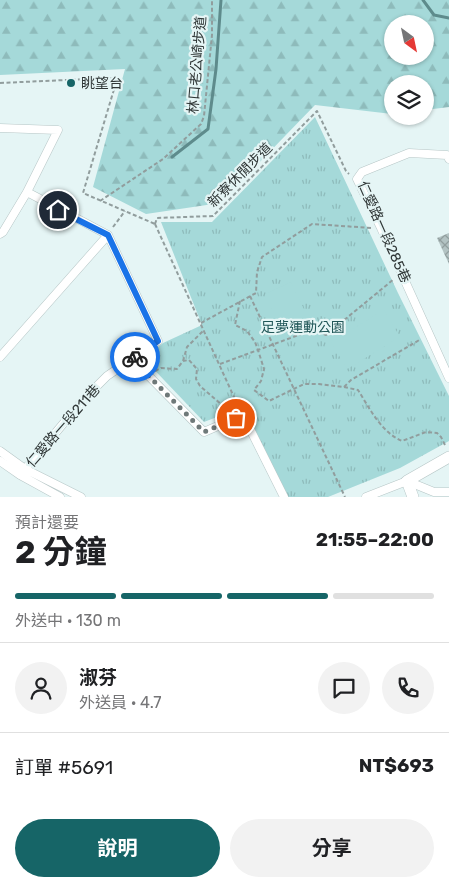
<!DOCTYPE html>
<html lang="zh-TW">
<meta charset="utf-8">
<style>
body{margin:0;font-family:Rubik,"Noto Sans TC",sans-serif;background:#f2f2f2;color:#202124;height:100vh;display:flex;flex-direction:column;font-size:19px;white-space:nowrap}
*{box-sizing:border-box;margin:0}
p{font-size:16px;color:#757577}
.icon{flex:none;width:28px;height:28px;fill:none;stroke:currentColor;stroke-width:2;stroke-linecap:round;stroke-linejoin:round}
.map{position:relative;height:497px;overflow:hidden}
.sheet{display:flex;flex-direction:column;background:#fff;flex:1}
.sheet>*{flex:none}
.needle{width:32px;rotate:147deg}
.fabs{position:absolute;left:384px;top:15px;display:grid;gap:10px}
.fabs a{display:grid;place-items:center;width:50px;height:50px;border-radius:50%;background:#fff;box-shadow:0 1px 4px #0004;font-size:25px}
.pin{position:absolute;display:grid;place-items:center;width:42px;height:42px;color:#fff;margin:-21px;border:2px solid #fff;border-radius:50%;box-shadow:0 1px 5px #0007}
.courier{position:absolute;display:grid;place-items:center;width:50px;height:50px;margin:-25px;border:4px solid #1a73e8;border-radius:50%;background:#fff;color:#222;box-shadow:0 1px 6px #0007}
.head em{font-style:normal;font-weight:700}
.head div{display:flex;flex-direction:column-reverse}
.head{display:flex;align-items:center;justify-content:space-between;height:85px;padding:0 15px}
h1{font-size:32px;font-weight:700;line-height:38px}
.bar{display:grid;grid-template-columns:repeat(4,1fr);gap:8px 5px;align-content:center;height:60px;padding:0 15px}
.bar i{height:6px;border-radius:4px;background:#e0e0e0}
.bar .active{background:#166567}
.bar p{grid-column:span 4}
.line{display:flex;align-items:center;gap:12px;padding:0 15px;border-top:1px solid #e0e0e0}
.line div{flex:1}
.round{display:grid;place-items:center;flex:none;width:52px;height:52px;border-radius:26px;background:#f2f2f2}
.button{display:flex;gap:10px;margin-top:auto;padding:10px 15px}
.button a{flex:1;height:58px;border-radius:30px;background:#166567;color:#fff;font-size:20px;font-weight:700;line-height:58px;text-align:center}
.button a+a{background:#f2f2f2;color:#202124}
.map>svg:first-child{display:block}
.grass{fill:url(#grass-tufts)}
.forest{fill:url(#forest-firs);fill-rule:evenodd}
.garden{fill:#a5d9d9}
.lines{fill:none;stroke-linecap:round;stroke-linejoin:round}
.stream{stroke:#5e8b8c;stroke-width:3}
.building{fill:url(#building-cross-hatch)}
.street-casing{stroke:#b6c6c6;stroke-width:9}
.secondary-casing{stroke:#b6c6c6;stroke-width:12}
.path{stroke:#919d9d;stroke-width:2;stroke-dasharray:4 2.5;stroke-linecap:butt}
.street{stroke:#fff;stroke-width:8}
.secondary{stroke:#fff;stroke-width:11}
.done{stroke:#6f7979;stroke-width:5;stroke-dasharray:0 9}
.route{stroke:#1a73e8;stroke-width:6}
.poi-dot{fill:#166567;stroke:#e5f5f5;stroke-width:2}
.labels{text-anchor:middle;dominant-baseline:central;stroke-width:4.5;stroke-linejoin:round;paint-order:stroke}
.street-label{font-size:14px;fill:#2f3636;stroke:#e5f5f5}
.poi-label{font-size:14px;fill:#2f3636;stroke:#e5f5f5;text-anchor:start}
.park-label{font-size:14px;fill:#215758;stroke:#e5f5f5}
</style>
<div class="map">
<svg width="449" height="497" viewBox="0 0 449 497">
<defs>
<pattern id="grass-tufts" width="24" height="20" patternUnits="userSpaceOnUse" patternTransform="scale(1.25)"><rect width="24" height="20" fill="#a5d9d9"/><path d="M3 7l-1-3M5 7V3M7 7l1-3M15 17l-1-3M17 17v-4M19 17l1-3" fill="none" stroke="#8ebbbb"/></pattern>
<pattern id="forest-firs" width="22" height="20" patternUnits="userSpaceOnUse" patternTransform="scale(1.25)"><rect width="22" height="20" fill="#a5d9d9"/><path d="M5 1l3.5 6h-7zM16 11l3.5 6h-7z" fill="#8ebbbb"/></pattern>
<pattern id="building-cross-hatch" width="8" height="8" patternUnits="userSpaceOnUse" patternTransform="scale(1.25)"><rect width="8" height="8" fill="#b3c3c3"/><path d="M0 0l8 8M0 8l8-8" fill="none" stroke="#929f9f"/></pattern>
</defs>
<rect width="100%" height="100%" fill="#e5f5f5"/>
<path class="grass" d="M315,117L398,293L449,396V441L400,468L328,497H288L243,407L204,422L144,359L163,343L202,325L161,222H212Z"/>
<path class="forest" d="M0,0H449V107L425,110V84H392V114L315,105L220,203L146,214L93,187L125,69L0,75ZM392,24H425V56H392Z"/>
<path class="garden" d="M291,282L312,326L286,339L265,294Z
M384,310L400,337L347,369L331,342Z"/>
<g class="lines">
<path class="stream" d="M423,0L434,15L449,18
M172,157L208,129L216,69L221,0"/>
</g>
<path class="building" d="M449,233V264L437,238Z"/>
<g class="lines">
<defs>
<path id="street" d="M0,128L58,130L27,192L3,232L0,234
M449,159L447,155L409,153L362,172L357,179L381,228L449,378
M0,357L108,235
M132,359L204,432L243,415L284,497
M0,451L25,469L81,497
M0,461L20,475L60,497
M20,475L84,399L107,376L158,341L108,235L27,192
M407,481L434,492H449
M366,497L407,481"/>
<path id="secondary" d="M413,497L407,481L449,457"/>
</defs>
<use href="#street" class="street-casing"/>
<use href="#secondary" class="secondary-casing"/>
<path class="path" d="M0,83L111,78L115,86L83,193L155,224
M100,201L163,159L201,124L204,116L212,35V0
M155,224L157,218L213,216L317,111L346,171L349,174
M155,224L239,408
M113,227L125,211
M250,296L345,497
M240,301L235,325L247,331L255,342L258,350L264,369L261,381L254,390L269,401L304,384H319L344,387L351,380L421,339
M201,323L256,293L257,272L262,257L312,224L372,228
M183,361L187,347L203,331
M220,364L312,330L326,335L394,279
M155,371L161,368L177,369L183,361L189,360L197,369L196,379L200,386L229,411
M344,387L358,390C370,409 381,432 402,441L426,432L437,433L441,437L446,447"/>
<use href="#street" class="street"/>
<use href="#secondary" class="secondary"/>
</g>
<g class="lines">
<path class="done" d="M135,357L132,359L204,432L236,418"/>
<path class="route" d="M58,210L108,235L158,341L135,357"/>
</g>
<circle class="poi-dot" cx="71" cy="83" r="5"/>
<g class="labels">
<g class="street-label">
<text transform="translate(197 65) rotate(-85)">林口老公崎步道</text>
<text transform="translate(240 175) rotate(-45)">新寮休閒步道</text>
<text transform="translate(384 232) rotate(66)">仁愛路一段285巷</text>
<text transform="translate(63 426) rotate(-49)">仁愛路一段211巷</text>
</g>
<g class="poi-label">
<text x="81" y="83">眺望台</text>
</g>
<g class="park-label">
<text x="303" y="327">足夢運動公園</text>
</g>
</g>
</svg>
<div class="fabs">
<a><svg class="needle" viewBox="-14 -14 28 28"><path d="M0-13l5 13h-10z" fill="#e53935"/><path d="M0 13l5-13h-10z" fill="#757577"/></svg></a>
<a><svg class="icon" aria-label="layers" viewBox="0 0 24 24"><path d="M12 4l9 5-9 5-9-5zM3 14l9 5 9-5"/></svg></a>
</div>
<div class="pin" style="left:236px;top:418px;background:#ea580c"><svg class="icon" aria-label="bag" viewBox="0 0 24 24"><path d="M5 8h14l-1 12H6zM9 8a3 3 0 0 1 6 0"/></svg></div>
<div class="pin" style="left:58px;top:210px;background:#1f2937"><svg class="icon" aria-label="home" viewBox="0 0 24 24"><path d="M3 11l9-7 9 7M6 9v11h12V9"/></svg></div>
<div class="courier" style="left:135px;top:357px"><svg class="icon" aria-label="bike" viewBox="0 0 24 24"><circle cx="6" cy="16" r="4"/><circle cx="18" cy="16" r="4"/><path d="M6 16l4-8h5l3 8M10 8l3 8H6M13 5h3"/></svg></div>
</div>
<section class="sheet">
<div class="head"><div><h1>2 分鐘</h1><p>預計還要</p></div><em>21:55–22:00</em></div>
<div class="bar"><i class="active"></i><i class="active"></i><i class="active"></i><i></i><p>外送中 · 130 m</p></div>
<div class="line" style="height:90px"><a class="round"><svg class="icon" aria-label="person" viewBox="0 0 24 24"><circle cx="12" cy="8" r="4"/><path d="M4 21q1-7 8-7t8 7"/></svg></a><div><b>淑芬</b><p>外送員 · 4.7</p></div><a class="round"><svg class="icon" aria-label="chat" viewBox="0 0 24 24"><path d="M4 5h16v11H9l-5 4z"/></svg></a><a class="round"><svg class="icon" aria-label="phone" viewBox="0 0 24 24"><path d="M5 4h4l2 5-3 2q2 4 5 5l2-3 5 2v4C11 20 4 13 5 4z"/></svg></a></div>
<div class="line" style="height:65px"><div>訂單 #5691</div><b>NT$693</b></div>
<div class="button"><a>說明</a><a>分享</a></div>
</section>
